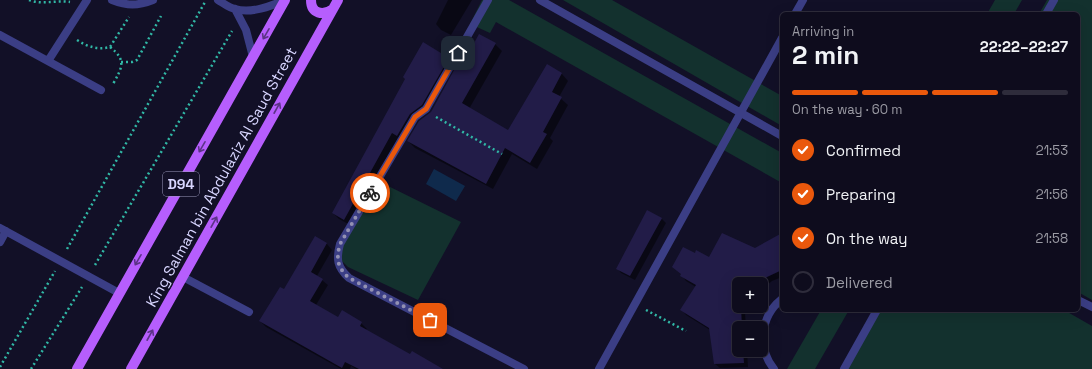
<!DOCTYPE html>
<meta charset="utf-8">
<style>
body{margin:0;font-family:"Space Grotesk",sans-serif;background:#1c1a2a;color:#f1f3f6;height:100vh;display:flex;flex-direction:column;font-size:15px;white-space:nowrap}
*{box-sizing:border-box;margin:0}
p{font-size:13px;color:#9b9ba4}
.icon{flex:none;width:22px;height:22px;fill:none;stroke:currentColor;stroke-width:2;stroke-linecap:round;stroke-linejoin:round}
.map{position:relative;flex:1;overflow:hidden}
.sheet{position:absolute;left:780px;top:12px;width:300px;height:300px;display:flex;flex-direction:column;background:#0e0c1d;border-radius:6px;box-shadow:0 4px 16px #0002,0 0 0 1px #2e2c3b}
.sheet>*{flex:none}
.fabs{position:absolute;left:732px;top:277px;display:grid;gap:8px}
.fabs a{display:grid;place-items:center;width:36px;height:36px;border-radius:6px;background:#0e0c1d;box-shadow:0 4px 16px #0002,0 0 0 1px #2e2c3b;font-size:20px}
.pin{position:absolute;display:grid;place-items:center;width:34px;height:34px;color:#fff;margin:-17px;border-radius:8px;box-shadow:0 2px 6px #0006}
.courier{position:absolute;display:grid;place-items:center;width:40px;height:40px;margin:-20px;border:3px solid #ea580c;border-radius:50%;background:#fff;color:#222;box-shadow:0 1px 5px #0007}
.overview em{font-style:normal;font-weight:700}
.overview div{display:flex;flex-direction:column-reverse}
.overview{display:flex;align-items:center;justify-content:space-between;height:68px;padding:0 12px}
h1{font-size:26px;font-weight:700;line-height:30px}
.bar{display:grid;grid-template-columns:repeat(4,1fr);gap:6px 4px;align-content:center;height:48px;padding:0 12px}
.bar i{height:5px;border-radius:3px;background:#2e2c3b}
.bar .selected{background:#ea580c}
.bar p{grid-column:span 4}
ol{padding:0 12px;list-style:none}
li{display:flex;align-items:center;gap:12px;height:44px}
li p{margin-inline-start:auto}
li .icon{padding:4px;border-radius:50%;background:#ea580c;color:#fff;stroke-width:4}
li:last-child{color:#9b9ba4}
li i{width:22px;height:22px;border:2px solid #2e2c3b;border-radius:50%}
.map>svg:first-child{display:block}
.green{fill:#13312e}
.water{fill:#0f2a4c}
.shadow{fill:#0007}
.building{fill:#221c48}
.lines{fill:none;stroke-linecap:round;stroke-linejoin:round}
.path{stroke:#31b8a6;stroke-width:2.5;stroke-dasharray:2 3;stroke-linecap:butt}
.lane{stroke:#3b3e85;stroke-width:8}
.primary{stroke:#b65efd;stroke-width:10}
.oneway{stroke:#5c3387}
.done{stroke:#9391b3;stroke-width:4;stroke-dasharray:0 7.2}
.route{stroke:#ea580c;stroke-width:5}
.labels{text-anchor:middle;dominant-baseline:central;stroke-width:3;stroke-linejoin:round;paint-order:stroke}
.shield{fill:#121027;stroke:#9d9bbe;stroke-width:1}
.shield-label{font-size:14px;font-weight:bold;fill:#d8d6ff}
.street-label{font-size:15px;fill:#d8d6ff;stroke:#121027}
</style>
<div class="map">
<svg width="1092" height="369" viewBox="0 0 1092 369">
<rect width="100%" height="100%" fill="#121027"/>
<path class="green" d="M482,0H509L782,153V183L496,22L490,33L470,24Z
M563,0H612L782,96V126Z
M995,0H1022L1014,14H987Z
M1047,0H1092V300L1078,292V14H1039Z
M378,181L461,222L418,300L348,267L341,260L339,242Z
M821,310H849L815,369H787Z
M877,310H1064L1092,326V369H845Z"/>
<path class="water" d="M434,169L465,186L456,201L426,184Z"/>
<path class="shadow" d="M448,0H472L451,35L441,30L436,24Z
M495,44L502,51L469,109L509,131L547,66L562,74L568,81L559,97L568,105L550,138L553,141L537,169L512,154L493,189L415,148L408,141L432,112L462,66Z
M448,58L454,64L416,120L403,141L398,138L350,225L339,219L333,213L406,80Z
M662,219L666,223L635,280L621,273L617,268Z
M782,234V277L772,281L761,290V284H739V306H748L745,312L746,328H739V350H747L748,367L720,368L715,364L710,330L686,315L682,310L696,287L686,281L682,276L695,254L709,259L755,249Z
M315,237L327,244L332,250L317,276L328,285L316,305L338,318L342,312L361,323L367,329L366,330L411,355L440,369H356L351,366L350,369H341L266,327L260,321L284,291Z"/>
<path class="building" d="M479,34L496,43L462,103L508,130L547,64L562,73L552,92L562,97L543,132L547,134L530,163L505,148L486,184L407,141L419,121L431,112L458,63L462,65Z
M423,42L449,58L422,105L410,114L397,136L392,133L344,220L332,213L405,79L403,77Z
M647,210L662,218L630,276L616,269Z
M722,233L755,248L782,233V270L767,277L758,284H739V306H741L742,328H739V350H743L744,363L714,364L709,328L680,310L696,285L680,276L681,274L672,267L683,247L695,253L696,250L709,257Z
M315,236L327,243L311,272L323,279L310,301L338,317L342,310L362,322L360,326L410,354L412,351L443,369H359L345,362L342,368L259,321L280,287L284,289Z"/>
<g class="lines">
<path class="path" d="M29,0C42,5 55,0 70,2
M77,40C88,47 98,50 110,47L129,17
M110,47C127,60 122,68 113,84
M121,62H132L137,60L161,16
M436,117L502,154
M67,249L205,2
M95,265L232,31
M646,310L686,331
M0,367L55,271
M31,369L82,287"/>
<path class="lane" d="M112,0C127,6 138,6 153,0
M218,0C223,3 229,8 235,9C251,14 271,6 285,0
M488,0L426,109L415,117L340,244C336,259 337,267 349,278L524,369
M540,0L782,136
M235,9L246,30L253,57
M795,14L803,0
M1046,14L1054,0
M0,35L101,90
M48,61L87,0
M0,228L119,293
M0,242L6,231
M183,277L249,312
M1078,300L1092,307
M599,369L782,38
M774,369C757,348 760,316 782,299
M844,369L877,310"/>
<path class="primary" d="M311,0C311,14 323,16 333,9
M77,369L285,0
M131,369L338,0"/>
</g>
<defs><path id="oneway-shaft" d="M-6 0H5M1.5-3L5.5 0L1.5 3" fill="none" stroke-width="1.6" stroke-linecap="round" stroke-linejoin="round"/></defs>
<g class="oneway">
<use href="#oneway-shaft" transform="translate(266 34) rotate(120)"/>
<use href="#oneway-shaft" transform="translate(277 108) rotate(-61)"/>
<use href="#oneway-shaft" transform="translate(202 147) rotate(120)"/>
<use href="#oneway-shaft" transform="translate(214 222) rotate(-61)"/>
<use href="#oneway-shaft" transform="translate(138 260) rotate(120)"/>
<use href="#oneway-shaft" transform="translate(150 335) rotate(-61)"/>
</g>
<g class="lines">
<path class="done" d="M370,193L340,244C336,259 337,267 349,278L430,320"/>
<path class="route" d="M370,193L415,117L426,109L458,53"/>
</g>
<g class="labels">
<rect class="shield" x="163" y="172" width="36" height="24" rx="3"/>
<g class="shield-label">
<text x="181" y="184">D94</text>
</g>
<g class="street-label">
<text transform="translate(221 177) rotate(-61)">King Salman bin Abdulaziz Al Saud Street</text>
</g>
</g>
</svg>
<div class="fabs">
<a>+</a>
<a>−</a>
</div>
<div class="pin" style="left:430px;top:320px;background:#ea580c"><svg class="icon" aria-label="bag" viewBox="0 0 24 24"><path d="M5 8h14l-1 12H6zM9 8a3 3 0 0 1 6 0"/></svg></div>
<div class="pin" style="left:458px;top:53px;background:#1f2937"><svg class="icon" aria-label="home" viewBox="0 0 24 24"><path d="M3 11l9-7 9 7M6 9v11h12V9"/></svg></div>
<div class="courier" style="left:370px;top:193px"><svg class="icon" aria-label="bike" viewBox="0 0 24 24"><circle cx="6" cy="16" r="4"/><circle cx="18" cy="16" r="4"/><path d="M6 16l4-8h5l3 8M10 8l3 8H6M13 5h3"/></svg></div>
<section class="sheet">
<div class="overview"><div><h1>2 min</h1><p>Arriving in</p></div><em>22:22–22:27</em></div>
<div class="bar"><i class="selected"></i><i class="selected"></i><i class="selected"></i><i></i><p>On the way · 60 m</p></div>
<ol>
<li><svg class="icon" aria-label="check" viewBox="0 0 24 24"><path d="M5 12l5 5 9-10"/></svg>Confirmed<p>21:53</p></li>
<li><svg class="icon" aria-label="check" viewBox="0 0 24 24"><path d="M5 12l5 5 9-10"/></svg>Preparing<p>21:56</p></li>
<li><svg class="icon" aria-label="check" viewBox="0 0 24 24"><path d="M5 12l5 5 9-10"/></svg>On the way<p>21:58</p></li>
<li><i></i>Delivered</li>
</ol>
</section>
</div>
